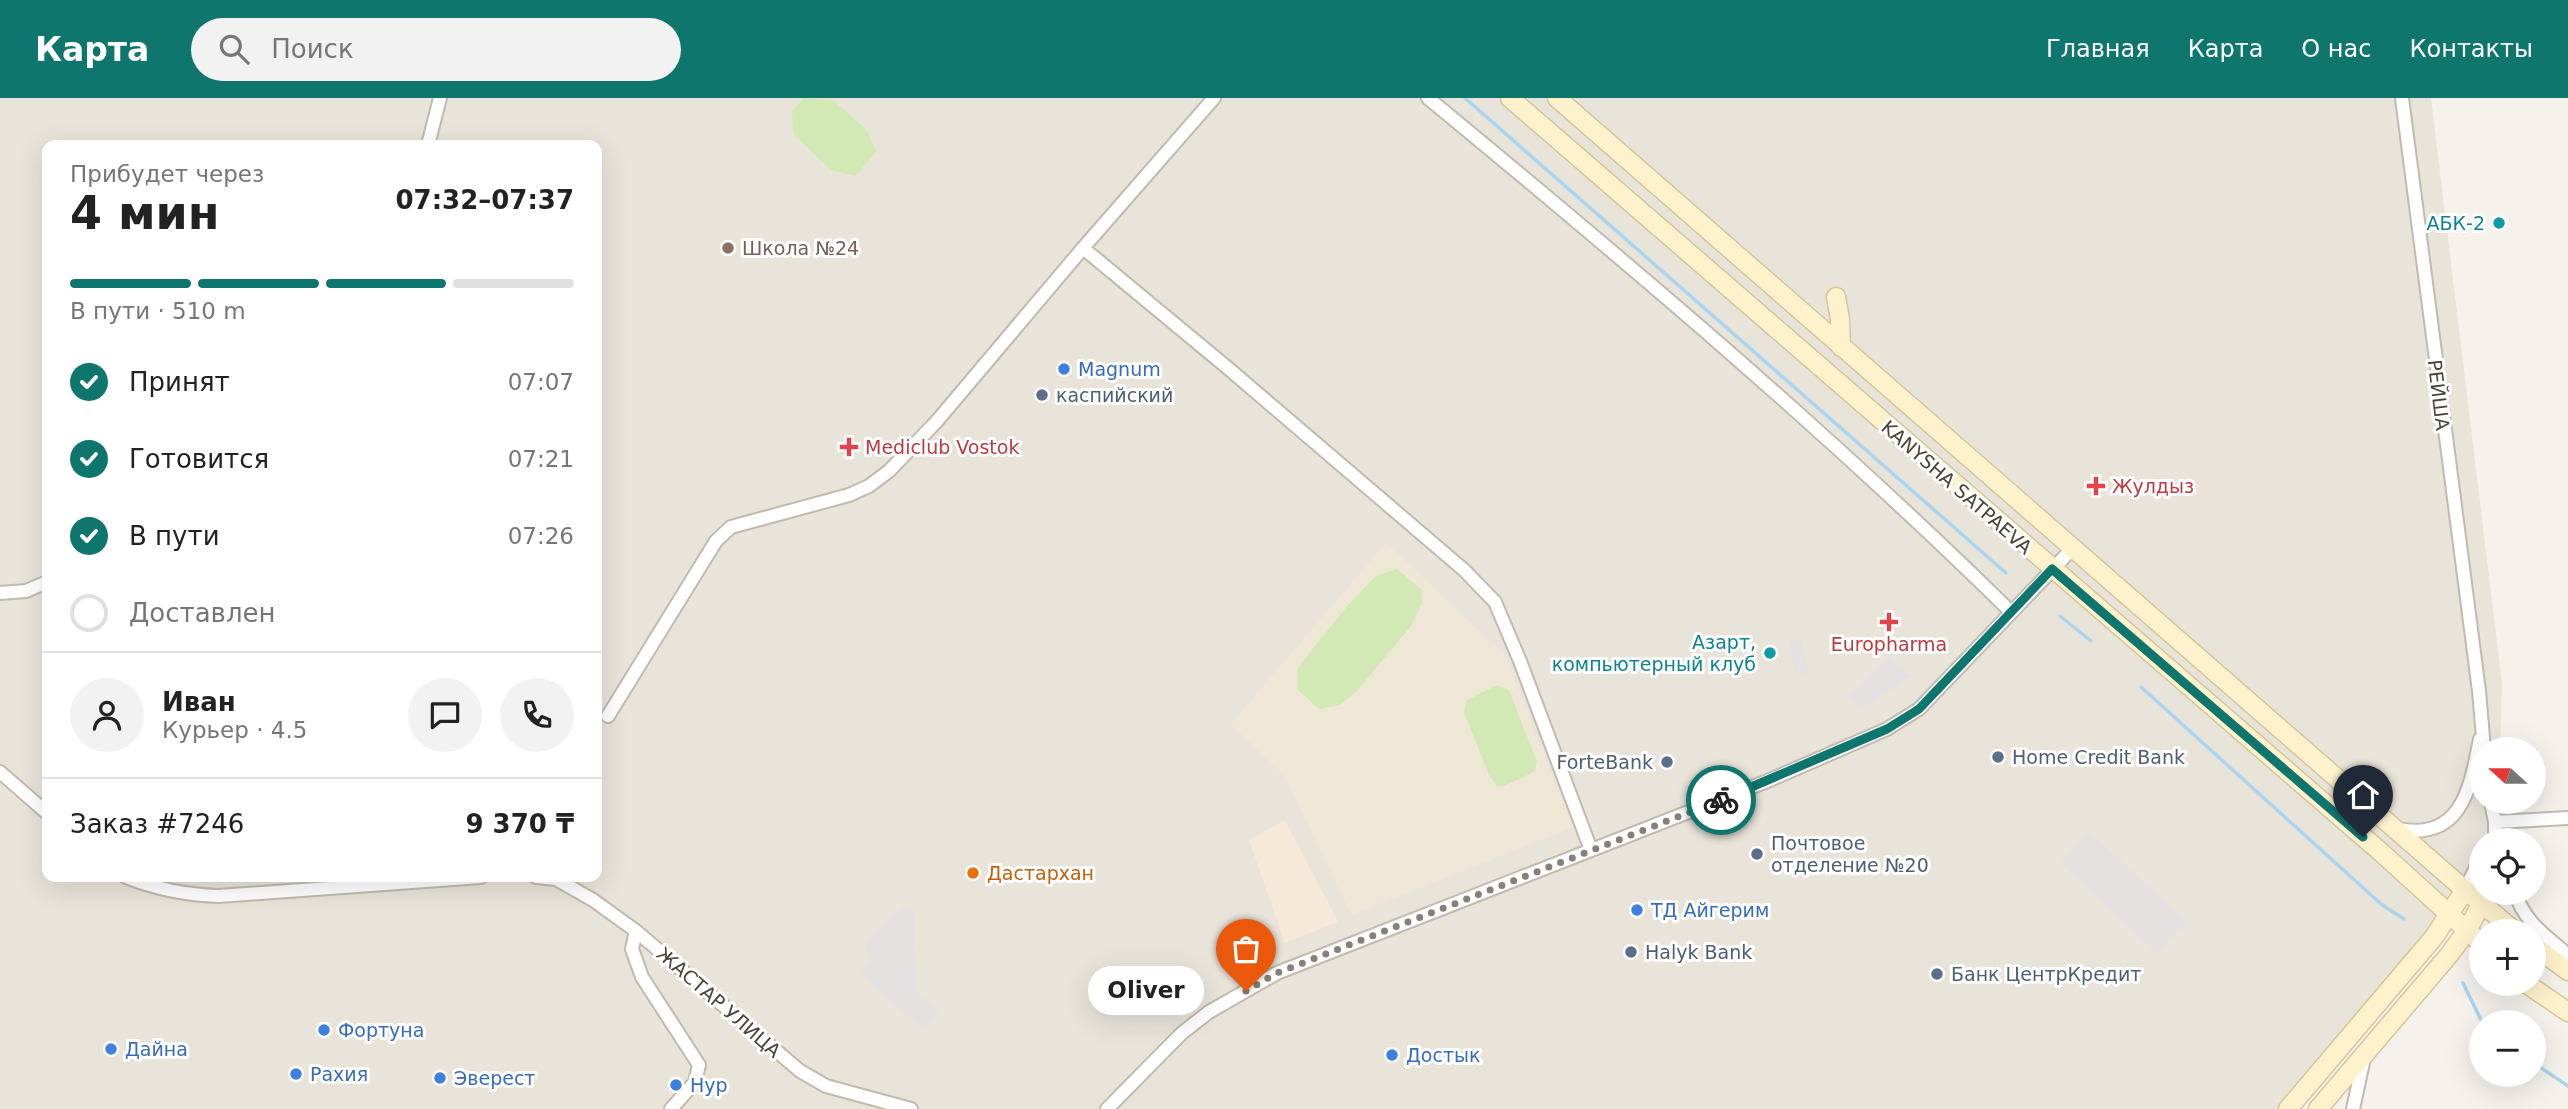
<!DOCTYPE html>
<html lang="ru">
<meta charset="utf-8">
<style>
body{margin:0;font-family:"DejaVu Sans",sans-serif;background:#f2f2f2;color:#222;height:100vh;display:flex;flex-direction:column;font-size:26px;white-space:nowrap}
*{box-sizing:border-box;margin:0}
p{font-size:23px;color:#767676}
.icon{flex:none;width:38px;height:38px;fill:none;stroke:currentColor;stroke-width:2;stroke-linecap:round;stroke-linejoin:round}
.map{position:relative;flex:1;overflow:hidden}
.drawer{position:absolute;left:42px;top:42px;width:560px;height:742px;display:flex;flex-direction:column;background:#fff;border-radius:14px;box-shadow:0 7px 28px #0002}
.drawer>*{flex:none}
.needle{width:46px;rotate:291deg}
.tools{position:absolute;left:2469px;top:639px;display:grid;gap:14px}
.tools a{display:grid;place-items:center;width:77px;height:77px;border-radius:50%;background:#fff;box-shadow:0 7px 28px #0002;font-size:35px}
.pin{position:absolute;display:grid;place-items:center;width:60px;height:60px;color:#fff;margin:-72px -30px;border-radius:50% 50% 50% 0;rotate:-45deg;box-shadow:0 0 7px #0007}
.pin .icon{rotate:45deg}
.courier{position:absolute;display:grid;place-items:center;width:70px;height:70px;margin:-35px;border:5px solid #0f766e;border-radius:50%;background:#fff;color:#222;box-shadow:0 2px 9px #0007}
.bubble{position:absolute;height:49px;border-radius:24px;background:#fff;box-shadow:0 7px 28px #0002;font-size:23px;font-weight:700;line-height:49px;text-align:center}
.head em{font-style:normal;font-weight:700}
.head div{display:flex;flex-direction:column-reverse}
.head{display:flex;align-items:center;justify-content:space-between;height:119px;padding:0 28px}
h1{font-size:46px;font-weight:700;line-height:52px}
.bar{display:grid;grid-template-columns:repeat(4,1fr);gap:10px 7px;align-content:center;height:84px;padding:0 28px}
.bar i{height:9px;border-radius:5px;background:#e0e0e0}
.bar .selected{background:#0f766e}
.bar p{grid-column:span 4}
.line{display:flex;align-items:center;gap:18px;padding:0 28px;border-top:2px solid #e0e0e0}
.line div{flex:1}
.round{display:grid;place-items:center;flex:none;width:74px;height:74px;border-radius:37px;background:#f2f2f2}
ol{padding:0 28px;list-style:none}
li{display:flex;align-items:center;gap:21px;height:77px}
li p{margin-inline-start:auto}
li .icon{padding:7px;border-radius:50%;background:#0f766e;color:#fff;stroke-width:4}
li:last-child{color:#767676}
li i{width:38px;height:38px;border:4px solid #e0e0e0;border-radius:50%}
header{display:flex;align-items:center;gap:42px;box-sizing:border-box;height:98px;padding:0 35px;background:#0f766e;color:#fff}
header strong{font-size:33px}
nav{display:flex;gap:38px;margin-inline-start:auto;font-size:24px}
.search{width:490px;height:63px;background:#f2f2f2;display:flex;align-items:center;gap:18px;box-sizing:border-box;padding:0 24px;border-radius:38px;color:#767676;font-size:26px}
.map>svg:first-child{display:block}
.residential{fill:#e9e4da;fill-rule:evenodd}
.commercial{fill:#f6e9d8}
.education{fill:#eee7d6}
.green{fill:#d2e9b6}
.parking{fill:#e4e2e0}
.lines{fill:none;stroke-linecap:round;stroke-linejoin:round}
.stream{stroke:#aad4f0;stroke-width:3.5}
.street-casing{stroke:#c1baae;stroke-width:16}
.secondary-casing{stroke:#d4c69c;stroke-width:21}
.street{stroke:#fff;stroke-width:12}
.secondary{stroke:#fef2cd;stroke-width:18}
.done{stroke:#868078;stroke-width:7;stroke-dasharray:0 12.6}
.route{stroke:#0f766e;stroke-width:9}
.culture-dot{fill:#0f9aa8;stroke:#fff;stroke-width:2.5}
.education-dot{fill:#8d6e63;stroke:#fff;stroke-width:2.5}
.shop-dot{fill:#3f7fe0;stroke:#fff;stroke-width:2.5}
.service-dot{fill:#5c6f8a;stroke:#fff;stroke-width:2.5}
.health-dot{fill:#e0444e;stroke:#fff;stroke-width:2.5}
.food-dot{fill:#e8710a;stroke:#fff;stroke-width:2.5}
.labels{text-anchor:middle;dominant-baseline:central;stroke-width:6;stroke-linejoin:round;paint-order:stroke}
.culture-label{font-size:19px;fill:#0d838f;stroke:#fff;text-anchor:end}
.education-label{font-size:19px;fill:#785e54;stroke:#fff;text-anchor:start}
.shop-label{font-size:19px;fill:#366cbe;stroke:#fff;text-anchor:start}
.service-label{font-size:19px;fill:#4e5e75;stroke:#fff;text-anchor:start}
.street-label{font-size:19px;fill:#4a4339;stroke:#fff}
.health-label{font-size:19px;fill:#be3a42;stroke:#fff;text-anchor:start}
.food-label{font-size:19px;fill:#c56008;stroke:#fff;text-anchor:start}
</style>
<header>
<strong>Карта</strong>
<div class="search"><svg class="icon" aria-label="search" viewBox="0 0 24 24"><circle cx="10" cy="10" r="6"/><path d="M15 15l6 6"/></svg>Поиск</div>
<nav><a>Главная</a><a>Карта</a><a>О нас</a><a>Контакты</a></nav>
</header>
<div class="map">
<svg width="2568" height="1011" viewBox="0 0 2568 1011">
<rect width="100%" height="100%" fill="#f5f2ec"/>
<path class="residential" d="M0,0H2431L2502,586L2500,651H2482V704H2499V707L2449,818L2277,1011H0ZM47,47H597V779H47Z"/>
<path class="commercial" d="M1285,722L1338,824L1285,845L1249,742Z"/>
<path class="education" d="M1386,445L1504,556L1573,729L1352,817L1285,678L1231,626Z"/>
<path class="green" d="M804,0L833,2L865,30L877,53L855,78L831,72L793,36L792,13Z
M1397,471L1422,492V506L1411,528L1357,593L1340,607L1319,611L1297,591L1298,569L1348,507L1376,478Z
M1497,587L1509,592L1537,664L1534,674L1504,688H1497L1489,677L1464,614L1467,602Z"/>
<path class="parking" d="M1800,541L1809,574L1796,577L1789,544Z
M1890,558L1913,578L1860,612L1848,599Z
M2089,733L2187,824L2158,856L2060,765Z
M902,809L914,812L916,893L940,914L924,932L859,875L871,862L864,847Z"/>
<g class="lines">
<path class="stream" d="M1465,0L2006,475
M2060,518L2091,543
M2141,589L2381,806L2404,821
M2463,885L2482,924
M2534,965L2568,988"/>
<defs>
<path id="street" d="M1428,0C1628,165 1826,332 2011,514
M2402,0L2479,593L2484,651
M428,47L440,0
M1083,150L1229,271L1464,472L1495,504L1520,563L1591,752
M0,495L26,493L47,484
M608,618L716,443L731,429L849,397L869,388L889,373L937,323L1083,150L1214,0
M0,674L47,715
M2491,704L2495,724V742
M2495,724L2568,720
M2397,731C2462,743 2470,691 2480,641
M126,779C156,791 186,797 219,798L481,779
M536,779L556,781L593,802L636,833L800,973L826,988L911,1011
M2465,792L2482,757
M2515,794C2523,823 2547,839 2568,857
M636,833L632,851L642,879L699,967L695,984L671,1011
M1107,1011L1182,935L1209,914L1277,875L1765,684L1887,631L1919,611L2072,451
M2353,1011L2364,960"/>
<path id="secondary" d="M1510,0L2383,756L2482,846
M1557,0L2465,792L2515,833
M1836,199L1840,221L1841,249
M2534,848L2568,873
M2527,886L2568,914
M2288,1011L2434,839L2465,792
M2318,1011L2449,857L2467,833L2481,806"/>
</defs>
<use href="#street" class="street-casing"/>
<use href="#secondary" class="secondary-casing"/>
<use href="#street" class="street"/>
<use href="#secondary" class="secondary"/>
</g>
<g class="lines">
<path class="done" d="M1246,893L1277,875L1721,702"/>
<path class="route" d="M1721,702L1887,631L1919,611L2052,471L2363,739"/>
</g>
<g class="culture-dot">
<circle cx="2499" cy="125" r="7"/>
<circle cx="1770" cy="555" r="7"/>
</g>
<circle class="education-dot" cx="728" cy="150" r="7"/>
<g class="shop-dot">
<circle cx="1064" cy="271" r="7"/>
<circle cx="1637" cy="812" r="7"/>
<circle cx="324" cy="932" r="7"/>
<circle cx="111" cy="951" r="7"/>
<circle cx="1392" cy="957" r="7"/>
<circle cx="296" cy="976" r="7"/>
<circle cx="440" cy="980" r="7"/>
<circle cx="676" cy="987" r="7"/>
</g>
<g class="service-dot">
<circle cx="1042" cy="297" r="7"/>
<circle cx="1998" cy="659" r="7"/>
<circle cx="1667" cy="664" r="7"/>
<circle cx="1757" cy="756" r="7"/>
<circle cx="1631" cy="854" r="7"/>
<circle cx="1937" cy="876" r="7"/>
</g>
<g class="health-dot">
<path d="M845.5 338.5h7v7h7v7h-7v7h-7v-7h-7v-7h7z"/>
<path d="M2092.5 377.5h7v7h7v7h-7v7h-7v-7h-7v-7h7z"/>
<path d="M1885.5 513.5h7v7h7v7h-7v7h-7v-7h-7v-7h7z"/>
</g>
<circle class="food-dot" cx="973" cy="775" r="7"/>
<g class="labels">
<g class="culture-label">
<text x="2485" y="125">АБК-2</text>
<text x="1756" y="544">Азарт,<tspan x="1756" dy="22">компьютерный клуб</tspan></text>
</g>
<g class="education-label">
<text x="742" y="150">Школа №24</text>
</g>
<g class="shop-label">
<text x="1078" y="271">Magnum</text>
<text x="1651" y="812">ТД Айгерим</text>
<text x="338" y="932">Фортуна</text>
<text x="125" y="951">Дайна</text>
<text x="1406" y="957">Достык</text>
<text x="310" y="976">Рахия</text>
<text x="454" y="980">Эверест</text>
<text x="690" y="987">Нур</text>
</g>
<g class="service-label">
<text x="1056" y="297">каспийский</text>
<text x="2012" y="659">Home Credit Bank</text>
<text x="1653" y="664" text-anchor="end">ForteBank</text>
<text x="1771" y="745">Почтовое<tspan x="1771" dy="22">отделение №20</tspan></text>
<text x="1645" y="854">Halyk Bank</text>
<text x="1951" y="876">Банк ЦентрКредит</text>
</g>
<g class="street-label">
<text transform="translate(2439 297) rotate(83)">РЕЙША</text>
<text transform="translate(1957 389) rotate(41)">KANYSHA SATPAEVA</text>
<text transform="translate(719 904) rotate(41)">ЖАСТАР УЛИЦА</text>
</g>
<g class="health-label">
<text x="865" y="349">Mediclub Vostok</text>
<text x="2112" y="388">Жулдыз</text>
<text x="1889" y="546" text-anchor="middle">Europharma</text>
</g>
<g class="food-label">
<text x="987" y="775">Дастархан</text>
</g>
</g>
</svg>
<div class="tools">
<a><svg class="needle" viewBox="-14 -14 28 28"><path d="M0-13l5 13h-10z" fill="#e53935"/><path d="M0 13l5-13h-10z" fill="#767676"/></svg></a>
<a><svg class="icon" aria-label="locate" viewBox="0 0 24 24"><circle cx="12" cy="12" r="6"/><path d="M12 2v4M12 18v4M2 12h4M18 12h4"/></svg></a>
<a>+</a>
<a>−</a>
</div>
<div class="pin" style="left:1246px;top:893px;background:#ea580c"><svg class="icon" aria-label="bag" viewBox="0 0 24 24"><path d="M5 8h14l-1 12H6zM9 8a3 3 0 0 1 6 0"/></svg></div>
<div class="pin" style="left:2363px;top:739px;background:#1f2937"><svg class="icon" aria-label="home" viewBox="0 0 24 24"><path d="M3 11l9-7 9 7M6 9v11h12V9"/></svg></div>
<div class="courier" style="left:1721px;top:702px"><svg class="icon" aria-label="bike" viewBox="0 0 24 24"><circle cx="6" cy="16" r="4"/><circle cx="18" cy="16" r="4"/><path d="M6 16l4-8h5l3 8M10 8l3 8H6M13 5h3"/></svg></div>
<div class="bubble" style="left:1088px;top:868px;width:116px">Oliver</div>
<section class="drawer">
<div class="head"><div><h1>4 мин</h1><p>Прибудет через</p></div><em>07:32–07:37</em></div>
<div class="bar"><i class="selected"></i><i class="selected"></i><i class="selected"></i><i></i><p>В пути · 510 m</p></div>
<ol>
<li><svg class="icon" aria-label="check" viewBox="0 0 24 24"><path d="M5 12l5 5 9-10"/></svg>Принят<p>07:07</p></li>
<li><svg class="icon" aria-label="check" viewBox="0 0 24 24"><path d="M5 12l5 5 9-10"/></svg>Готовится<p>07:21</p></li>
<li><svg class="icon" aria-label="check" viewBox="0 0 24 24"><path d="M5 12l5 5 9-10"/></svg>В пути<p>07:26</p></li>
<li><i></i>Доставлен</li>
</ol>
<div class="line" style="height:126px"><a class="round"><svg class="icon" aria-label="person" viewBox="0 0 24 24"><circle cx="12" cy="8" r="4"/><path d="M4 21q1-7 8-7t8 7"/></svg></a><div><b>Иван</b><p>Курьер · 4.5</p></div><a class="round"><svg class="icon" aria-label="chat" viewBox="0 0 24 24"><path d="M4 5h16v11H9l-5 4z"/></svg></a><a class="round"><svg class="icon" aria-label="phone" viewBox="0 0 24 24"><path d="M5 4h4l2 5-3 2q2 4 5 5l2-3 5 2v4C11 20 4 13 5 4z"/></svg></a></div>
<div class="line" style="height:91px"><div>Заказ #7246</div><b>9 370 ₸</b></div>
</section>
</div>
